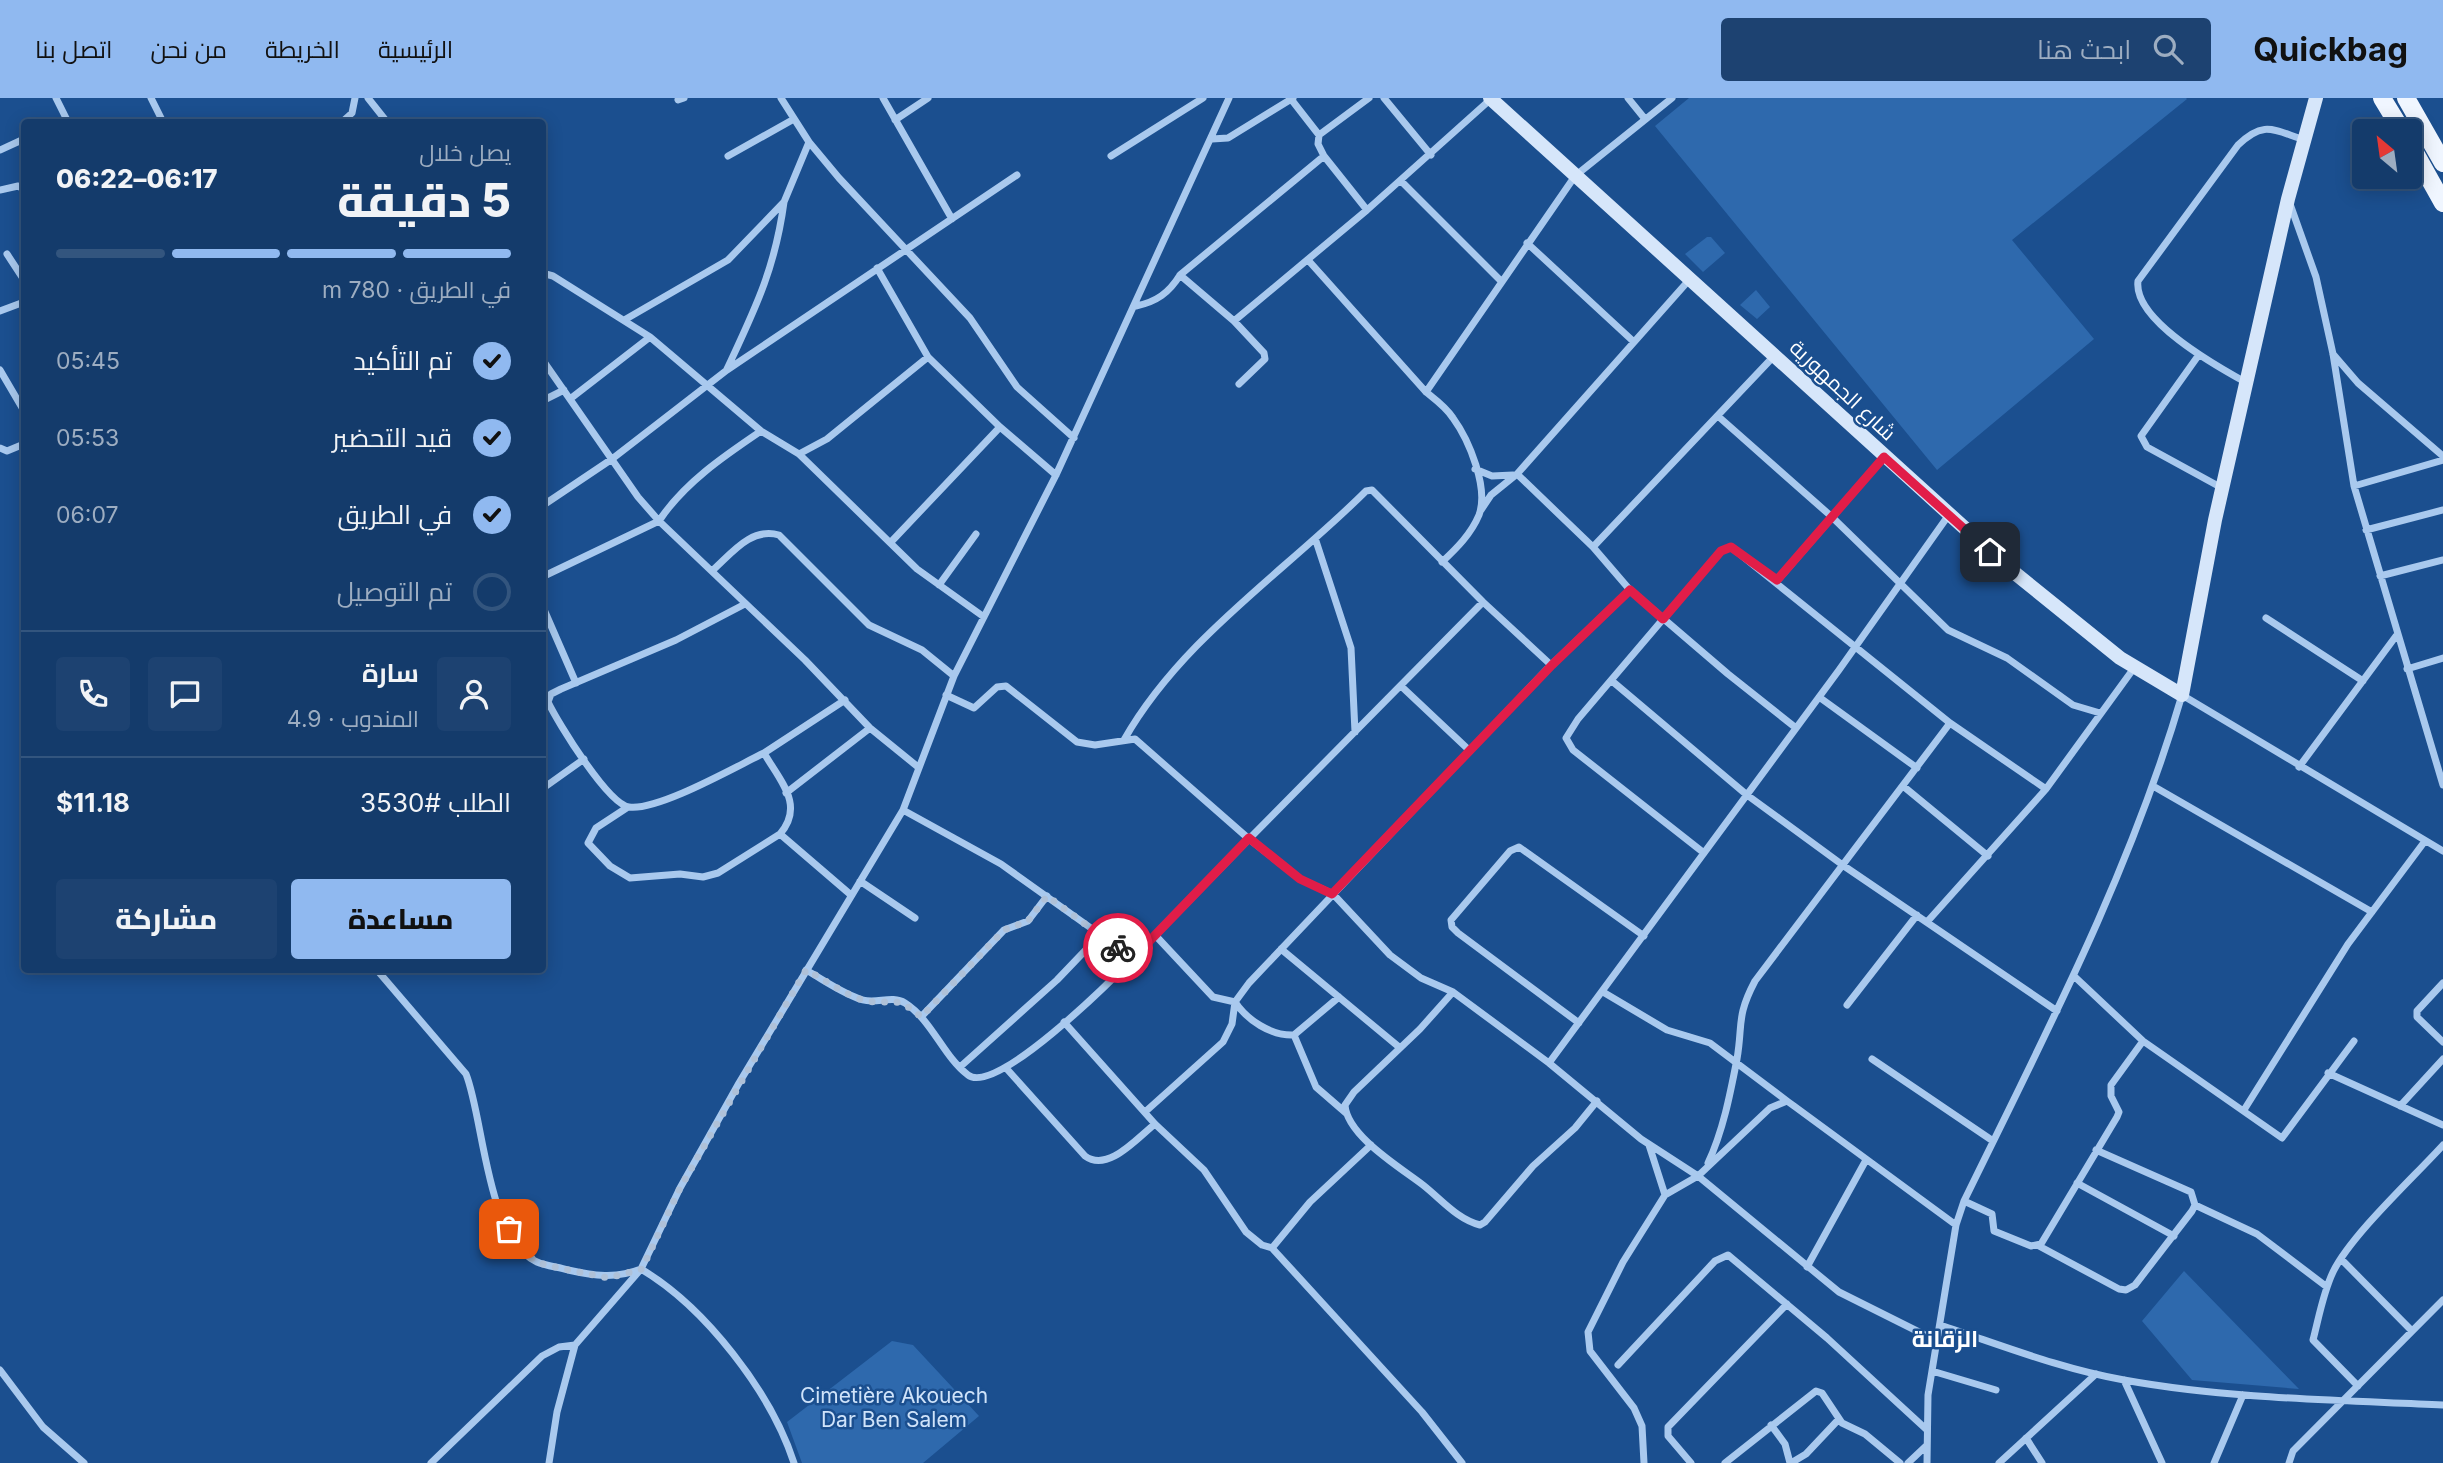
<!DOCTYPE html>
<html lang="ar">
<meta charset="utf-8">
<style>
body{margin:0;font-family:Inter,Cairo,sans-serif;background:#1d4271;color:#f1f3f6;direction:rtl;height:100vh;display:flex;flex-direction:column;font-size:26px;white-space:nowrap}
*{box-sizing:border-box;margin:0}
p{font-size:23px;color:#9dadc1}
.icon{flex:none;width:38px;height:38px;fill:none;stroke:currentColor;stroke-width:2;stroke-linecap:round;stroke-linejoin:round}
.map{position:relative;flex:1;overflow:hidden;direction:ltr}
.side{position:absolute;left:21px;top:21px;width:525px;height:854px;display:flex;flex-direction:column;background:#143b6b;border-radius:7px;box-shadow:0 4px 18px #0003,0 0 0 2px #33557e;direction:rtl}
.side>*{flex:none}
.needle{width:46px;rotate:331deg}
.controls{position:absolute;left:2352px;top:21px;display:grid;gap:14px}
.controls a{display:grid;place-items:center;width:70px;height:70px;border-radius:7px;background:#143b6b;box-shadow:0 4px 18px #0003,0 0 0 2px #33557e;font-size:35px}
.pin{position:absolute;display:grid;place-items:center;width:60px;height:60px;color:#fff;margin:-30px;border-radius:14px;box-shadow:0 4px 10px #0006}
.courier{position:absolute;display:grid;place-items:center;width:70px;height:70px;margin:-35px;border:5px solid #e11d48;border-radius:50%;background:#fff;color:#222;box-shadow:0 2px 9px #0007}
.summary em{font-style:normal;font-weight:800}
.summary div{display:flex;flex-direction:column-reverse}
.summary{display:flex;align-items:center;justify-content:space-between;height:119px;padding:0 35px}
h1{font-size:46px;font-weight:800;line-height:52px}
.bar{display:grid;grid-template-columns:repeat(4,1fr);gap:10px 7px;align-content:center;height:84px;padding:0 35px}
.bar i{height:9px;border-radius:5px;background:#33557e}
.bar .current{background:#90b9f0}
.bar p{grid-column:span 4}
.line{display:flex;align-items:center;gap:18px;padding:0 35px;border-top:2px solid #33557e}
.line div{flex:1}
.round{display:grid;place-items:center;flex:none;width:74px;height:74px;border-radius:7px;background:#1d4271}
ol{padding:0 35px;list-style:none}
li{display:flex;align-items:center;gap:21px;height:77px}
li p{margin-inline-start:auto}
li .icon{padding:7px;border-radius:50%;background:#90b9f0;color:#111;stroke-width:4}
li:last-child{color:#9dadc1}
li i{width:38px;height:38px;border:4px solid #33557e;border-radius:50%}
.cta{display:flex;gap:14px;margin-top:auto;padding:14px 35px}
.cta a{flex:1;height:80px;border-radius:7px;background:#90b9f0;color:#111;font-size:28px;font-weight:800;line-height:80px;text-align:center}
.cta a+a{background:#1d4271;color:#f1f3f6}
header{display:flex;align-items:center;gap:42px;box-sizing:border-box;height:98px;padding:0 35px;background:#90b9f0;color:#111}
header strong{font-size:33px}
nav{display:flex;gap:38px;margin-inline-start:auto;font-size:24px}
.search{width:490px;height:63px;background:#1d4271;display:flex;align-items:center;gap:18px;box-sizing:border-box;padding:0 24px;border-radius:7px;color:#9dadc1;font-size:26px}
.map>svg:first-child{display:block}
.green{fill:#2e69ad}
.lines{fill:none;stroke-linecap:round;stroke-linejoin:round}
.minor{stroke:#a9c9ee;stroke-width:7}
.secondary{stroke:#d6e6fa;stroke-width:14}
.primary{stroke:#f0f6ff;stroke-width:18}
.done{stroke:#afc1d8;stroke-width:7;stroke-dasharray:0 12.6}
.route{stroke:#e11d48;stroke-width:9}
.labels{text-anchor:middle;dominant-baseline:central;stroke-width:5;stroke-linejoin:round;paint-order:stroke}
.street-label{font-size:21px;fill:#fff;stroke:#1b4f8f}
.park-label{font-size:21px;fill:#cfe3fa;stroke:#1b4f8f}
.neighbourhood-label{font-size:23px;font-weight:bold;fill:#fff;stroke:#1b4f8f}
</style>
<header>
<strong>Quickbag</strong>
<div class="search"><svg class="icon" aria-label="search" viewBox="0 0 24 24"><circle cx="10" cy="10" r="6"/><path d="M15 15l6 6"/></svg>ابحث هنا</div>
<nav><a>الرئيسية</a><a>الخريطة</a><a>من نحن</a><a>اتصل بنا</a></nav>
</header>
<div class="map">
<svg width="2443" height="1365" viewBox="0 0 2443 1365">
<rect width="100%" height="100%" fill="#1b4f8f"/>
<path class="green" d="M1689,0H2186L2187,1L2012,142L2094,241L1937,372L1655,28Z
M1707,139H1711L1725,155L1703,174L1685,156Z
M1756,192L1770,209L1757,221L1740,207Z
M2184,1173L2299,1291L2192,1282L2142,1223Z
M892,1243L913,1247L979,1318L923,1365H802L787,1324Z"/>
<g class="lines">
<path class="minor" d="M56,0L68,24
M151,0L163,24
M368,0L387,24
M781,0L809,44L839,80L970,220L1017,289L1074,340
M883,0L952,121
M1384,0L1431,57
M1628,0L1645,21
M1291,1L1319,37L1369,0
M678,2L684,0
M895,22L928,0
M342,24L352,15L355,0
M1319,37L1318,46L1324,58
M1212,41L1228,40L1293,0
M0,52L24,41
M728,58L794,21
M1111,58L1203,0
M1401,83L1501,183
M0,92L18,88L24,91
M2290,106L2316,179L2333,256L2354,388L2443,687
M1367,112L1324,58L1180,177L1234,223L1367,112L1491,1
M1527,145L1634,244
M7,156L24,182
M1308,162L1426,294C1436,302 1446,309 1453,320C1469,342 1489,390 1479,417C1471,436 1457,450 1442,464
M877,170L928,259L1000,329L1056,377
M542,175L553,178L650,239L761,333L799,356L917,471L984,519
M1690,181L1517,376L1593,449L1630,492L1728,576L1796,630
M1136,208C1156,204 1169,195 1180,177
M0,213L24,204
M626,221L728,162L784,104L809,44
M1234,223L1264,255L1265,261L1239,286
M2333,256L2358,285L2443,358
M2198,258L2141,338L2147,349L2222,390
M542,261L638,399L659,423L805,562L870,630L918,669
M727,271C755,211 775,171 784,104
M0,272L24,313
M2247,285C2216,268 2133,222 2138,183L2238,47C2264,22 2273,32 2305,42
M1426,294L1575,78L1672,0
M570,301L650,239
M542,303L564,292
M1719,319L1832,419L1948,532L2007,560L2073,607L2100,615
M0,350L7,353L24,346
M799,356L827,341L928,259
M1475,371L1492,378L1513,377
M2354,388L2443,362
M542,408L612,361L727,272L1017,77
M1481,412L1491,397L1517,376
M2366,432L2443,412
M1316,443L1351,550L1355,634
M891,444L1000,329
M1593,449L1775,257
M713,472C732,455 751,429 779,437L869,527L922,552L954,578
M2380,478L2443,462
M542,479L659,423C684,385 724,358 761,333
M1777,483L1884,359
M939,487L976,436
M1483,504L1249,741L1300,781L1333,796L1390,857L1421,880L1453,894L1549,965L1641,1041L1698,1078L1839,1194L1937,1243
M745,506L676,542L561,591L551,596L548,604C558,625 608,706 629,709C658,713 735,669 764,655
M542,507L576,585
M2266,520L2363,583
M2407,571L2443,560
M1612,583L1747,697L1844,768L2057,913
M1401,588L1470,653
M1819,599L1917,670
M845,602L764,655C780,683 805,707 780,736L851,797
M1124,642C1181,541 1285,474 1366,393L1372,392L1483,504L1551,567
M2299,669L2396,538
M1903,688L1988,758
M2153,688L2372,814
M542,691L584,661
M786,695L870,630
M628,709L596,730L588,745L610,768L630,780L680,776L703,779L718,775L780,736
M903,712L1001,766L1133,860L1249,741L1135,641L1095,647L1077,644L1006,588L997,589L974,610L946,597
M1704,755L1573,652L1566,640L1578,621L1721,453L1731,449L1950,625L2046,691
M860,783L915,820
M1927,824L2046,691L2134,570
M1155,837L1213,899L1235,904C1247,922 1271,938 1294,937L1316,989L1346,1015
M1281,851L1399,949
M377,872L466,976C484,1021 486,1140 537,1164C546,1168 558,1169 568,1172C595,1178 615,1181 641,1171C705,1209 771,1294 794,1365
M806,872C824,882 843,896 863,902C877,906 892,897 905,905C932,922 943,958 968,977C995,999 1112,882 1133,860
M2075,879L2143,943L2282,1040L2354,943
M2443,885L2417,913V919L2443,944
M1453,894L1420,931L1354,994L1345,1007C1347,1038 1401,1070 1423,1087C1442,1102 1457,1121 1480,1127L1485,1124L1533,1068L1575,1030L1597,1003
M1603,894L1667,932L1710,945L1787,1003
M1847,907L1917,817
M921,919L1004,832L1028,823L1047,798
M1064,924L1155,1026L1204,1072L1246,1134L1262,1147L1272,1150L1310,1104L1371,1047
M1579,925L1458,835L1452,829L1451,822L1510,753L1519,749L1644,838
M1294,937L1339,899
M1872,961L1993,1043
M1549,965L1839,572L1948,418
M960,969L1057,882L1101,836
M1006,970L1085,1058C1108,1075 1137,1040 1155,1026
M2328,975L2443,1027
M2400,1008L2443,961
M2244,1012L2348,846L2425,743
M1145,1014L1223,944L1232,926L1235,904L1249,885L1551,567L1630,492
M1649,1047L1665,1097
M1708,1065C1723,1033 1730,997 1737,961C1743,926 1736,919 1755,883L1950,625
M2077,1085L2174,1138
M1964,1103L1992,1116L1994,1133L2031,1148L2041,1146L2117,1019L2119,1014L2111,998V987L2143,943
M2195,1107L2257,1136L2327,1189
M2039,1148L2119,1191L2126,1192L2135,1187L2192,1113L2195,1107L2191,1094L2096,1052
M1272,1150L1422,1314L1462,1365
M2341,1161L2412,1233
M1807,1169L1866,1062
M1940,1227C2001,1247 2061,1271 2124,1282C2229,1301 2337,1302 2443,1307
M1618,1267L1715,1163L1728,1157L1827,1240L1927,1332
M0,1272L43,1329L84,1365
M1932,1273L1996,1292
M2124,1282L2162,1365
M2358,1288L2313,1242C2319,1219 2323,1195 2333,1174C2351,1137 2413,1080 2443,1047
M1771,1327L1785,1346L1790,1365
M2026,1340L2042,1365
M431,1365L542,1258L559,1249L575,1247L641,1171L680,1090L739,985L903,712L954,578L1056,377L1229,0
M549,1365L557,1314L575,1247
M1644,1365L1642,1328L1634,1310L1590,1253L1588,1234L1623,1164L1665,1097L1698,1078L1770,1010L1787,1003L1794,1008L1956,1127
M1691,1365L1668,1338V1329L1787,1206
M1725,1365L1816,1293L1822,1295L1842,1325L1865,1336L1900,1365
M1791,1365L1806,1356L1839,1321
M1908,1365L1926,1348
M1927,1365L1928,1297L1956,1127L1964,1103C2045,937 2130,775 2182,597L2443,753
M1999,1365L2096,1276
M2214,1365L2243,1297
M2289,1365L2293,1353L2443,1202"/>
<path class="secondary" d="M1490,0L2011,472L2120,560L2182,597L2215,422L2288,101L2316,0"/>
<path class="primary" d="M2382,0L2402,33
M2406,0L2443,65
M2410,46L2443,105"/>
</g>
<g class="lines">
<path class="done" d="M509,1131L526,1157L545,1167L608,1180L642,1171L680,1090L806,872C824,881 842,895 860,901C890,911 891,892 921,919L1004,832L1028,823L1047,798L1118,850"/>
<path class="route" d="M1118,850L1133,860L1249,740L1300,781L1332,796L1552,567L1630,492L1663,521L1721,453L1731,449L1777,482L1884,359L1990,454"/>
</g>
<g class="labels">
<g class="street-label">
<text transform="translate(1843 292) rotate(43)">شارع الجمهورية</text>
</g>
<g class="park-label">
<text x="894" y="1297">Cimetière Akouech<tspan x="894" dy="24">Dar Ben Salem</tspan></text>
</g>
<g class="neighbourhood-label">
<text x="1945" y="1241">الزقانة</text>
</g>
</g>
</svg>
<div class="controls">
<a><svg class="needle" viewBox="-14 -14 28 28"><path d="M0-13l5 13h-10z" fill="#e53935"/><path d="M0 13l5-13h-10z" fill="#9dadc1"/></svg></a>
</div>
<div class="pin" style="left:509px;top:1131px;background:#ea580c"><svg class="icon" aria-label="bag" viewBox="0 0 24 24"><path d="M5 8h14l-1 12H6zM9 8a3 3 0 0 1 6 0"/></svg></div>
<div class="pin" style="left:1990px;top:454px;background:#1f2937"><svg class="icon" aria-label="home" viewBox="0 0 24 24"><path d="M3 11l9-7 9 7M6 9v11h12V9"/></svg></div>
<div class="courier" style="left:1118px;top:850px"><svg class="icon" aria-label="bike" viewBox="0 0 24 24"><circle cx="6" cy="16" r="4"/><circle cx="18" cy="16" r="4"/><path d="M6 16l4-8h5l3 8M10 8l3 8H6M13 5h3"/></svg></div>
<section class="side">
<div class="summary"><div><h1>5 دقيقة</h1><p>يصل خلال</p></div><em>06:17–06:22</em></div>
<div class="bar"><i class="current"></i><i class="current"></i><i class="current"></i><i></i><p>في الطريق · 780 m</p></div>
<ol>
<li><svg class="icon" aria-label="check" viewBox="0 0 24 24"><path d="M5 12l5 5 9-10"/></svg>تم التأكيد<p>05:45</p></li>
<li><svg class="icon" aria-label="check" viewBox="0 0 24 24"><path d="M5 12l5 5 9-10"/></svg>قيد التحضير<p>05:53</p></li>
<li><svg class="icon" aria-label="check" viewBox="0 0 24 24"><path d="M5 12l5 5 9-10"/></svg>في الطريق<p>06:07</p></li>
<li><i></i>تم التوصيل</li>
</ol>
<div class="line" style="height:126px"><a class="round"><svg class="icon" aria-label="person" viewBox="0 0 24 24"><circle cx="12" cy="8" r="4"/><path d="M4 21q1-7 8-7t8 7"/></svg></a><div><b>سارة</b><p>المندوب · 4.9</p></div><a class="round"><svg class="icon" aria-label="chat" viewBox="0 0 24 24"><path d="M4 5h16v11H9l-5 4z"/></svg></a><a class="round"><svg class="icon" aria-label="phone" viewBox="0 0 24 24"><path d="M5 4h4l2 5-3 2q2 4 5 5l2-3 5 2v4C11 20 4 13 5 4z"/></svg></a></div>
<div class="line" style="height:91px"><div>الطلب #3530</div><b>$11.18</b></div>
<div class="cta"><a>مساعدة</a><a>مشاركة</a></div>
</section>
</div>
